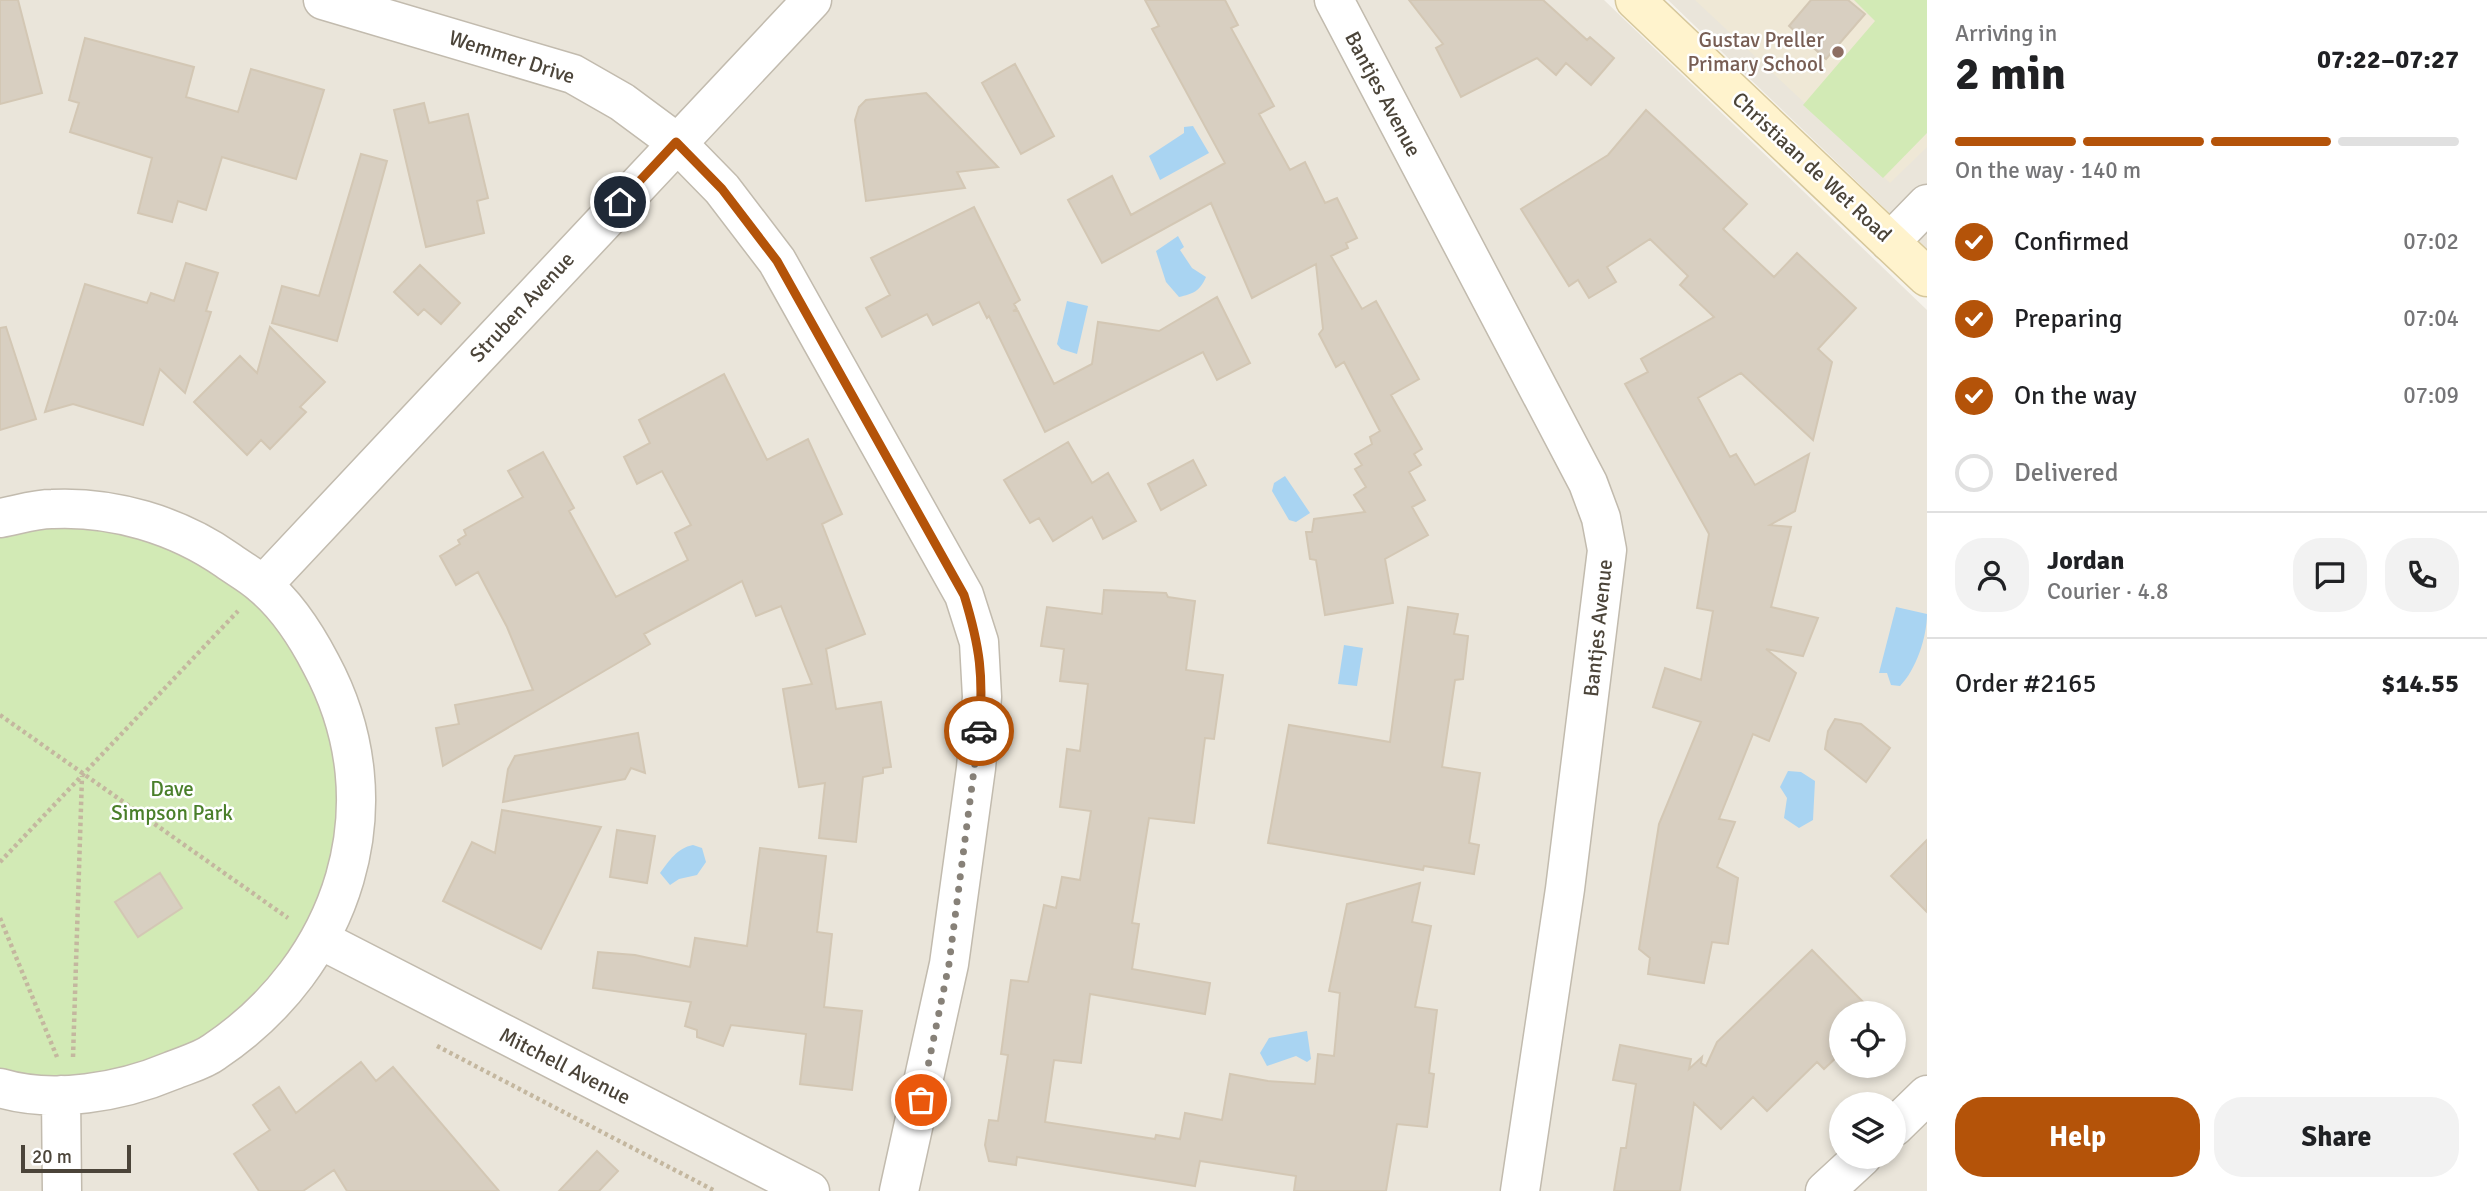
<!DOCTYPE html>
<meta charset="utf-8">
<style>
body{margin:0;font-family:Signika,sans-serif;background:#f2f2f2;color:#202124;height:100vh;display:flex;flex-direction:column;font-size:26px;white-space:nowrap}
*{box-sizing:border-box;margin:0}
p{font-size:23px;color:#757577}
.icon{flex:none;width:38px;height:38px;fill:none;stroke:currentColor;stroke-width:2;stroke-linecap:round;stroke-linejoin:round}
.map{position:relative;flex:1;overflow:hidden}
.panel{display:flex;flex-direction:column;background:#fff;width:560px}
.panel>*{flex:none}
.tools{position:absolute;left:1829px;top:1001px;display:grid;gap:14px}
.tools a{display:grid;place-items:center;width:77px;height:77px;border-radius:50%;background:#fff;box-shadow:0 4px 10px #0003;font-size:35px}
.scale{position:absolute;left:21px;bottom:18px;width:110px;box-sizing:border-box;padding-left:7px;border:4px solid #4b4439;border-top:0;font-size:19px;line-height:24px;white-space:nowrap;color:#4b4439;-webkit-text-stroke:5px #fff;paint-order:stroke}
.pin{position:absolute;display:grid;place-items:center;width:60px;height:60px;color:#fff;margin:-30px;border:4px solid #fff;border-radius:50%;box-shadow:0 2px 7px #0007}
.courier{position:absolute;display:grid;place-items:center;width:70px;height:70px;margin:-35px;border:5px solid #b45309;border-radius:50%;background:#fff;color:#222;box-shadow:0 2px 9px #0007}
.head em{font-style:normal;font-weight:700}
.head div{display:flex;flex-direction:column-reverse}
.head{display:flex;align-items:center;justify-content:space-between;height:119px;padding:0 28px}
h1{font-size:46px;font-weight:700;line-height:52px}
.bar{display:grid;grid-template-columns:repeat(4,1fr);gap:10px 7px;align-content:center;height:84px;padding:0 28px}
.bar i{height:9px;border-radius:5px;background:#e0e0e0}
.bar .selected{background:#b45309}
.bar p{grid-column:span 4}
.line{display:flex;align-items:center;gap:18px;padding:0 28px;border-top:2px solid #e0e0e0}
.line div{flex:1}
.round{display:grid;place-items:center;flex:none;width:74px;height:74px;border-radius:28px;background:#f2f2f2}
ol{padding:0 28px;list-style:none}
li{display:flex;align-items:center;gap:21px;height:77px}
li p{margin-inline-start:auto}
li .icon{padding:7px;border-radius:50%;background:#b45309;color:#fff;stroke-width:4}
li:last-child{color:#757577}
li i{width:38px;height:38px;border:4px solid #e0e0e0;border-radius:50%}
.cta{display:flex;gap:14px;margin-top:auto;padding:14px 28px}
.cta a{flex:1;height:80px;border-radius:28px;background:#b45309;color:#fff;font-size:28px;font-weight:700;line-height:80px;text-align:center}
.cta a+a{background:#f2f2f2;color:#202124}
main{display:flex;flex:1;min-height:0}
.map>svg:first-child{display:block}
.residential{fill:#eae5da;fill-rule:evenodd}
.education{fill:#efe8d6}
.green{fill:#d2eab5}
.water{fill:#a9d4f2}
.building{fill:#d8cfc1;stroke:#d3c7b4;stroke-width:2}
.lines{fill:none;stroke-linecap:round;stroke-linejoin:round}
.street-casing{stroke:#c2bbae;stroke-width:41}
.secondary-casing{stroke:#d6c79b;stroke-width:41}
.path{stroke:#c4b79f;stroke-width:4.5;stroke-dasharray:3.5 3.5;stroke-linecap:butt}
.street{stroke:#fff;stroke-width:38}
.secondary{stroke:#fff3cd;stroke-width:38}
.done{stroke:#878178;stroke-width:7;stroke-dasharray:0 12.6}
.route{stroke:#b45309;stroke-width:9}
.education-dot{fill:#8d6e63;stroke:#fff;stroke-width:2.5}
.labels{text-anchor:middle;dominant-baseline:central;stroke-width:5;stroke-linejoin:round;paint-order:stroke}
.education-label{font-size:21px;fill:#785e54;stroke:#fff;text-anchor:end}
.street-label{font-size:21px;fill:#4b4439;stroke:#fff}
.park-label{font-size:21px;fill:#4a7f2a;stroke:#fff}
</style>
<main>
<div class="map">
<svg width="1927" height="1191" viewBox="0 0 1927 1191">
<rect width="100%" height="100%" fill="#f6f3ec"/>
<path class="residential" d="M0,0H1604L1927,310V1191H0ZM1841,1013H1894V1066H1841ZM1841,1104H1894V1157H1841Z
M1668,0H1927V249Z"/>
<path class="education" d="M1695,0H1927V147L1890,183Z"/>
<path class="green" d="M1854,0H1927V133L1883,178L1803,105L1875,21Z
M33,521L155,534L259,597L326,699L344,822L308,939L226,1030L94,1080L0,1075V528Z"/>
<path class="water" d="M1193,126L1209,153L1160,180L1149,156L1184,133V127Z
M1178,236L1184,247L1180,250L1192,268L1206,277C1200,291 1193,294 1179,297L1166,282L1156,251Z
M1067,301L1088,306L1077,354L1061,349L1057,344Z
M1285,476L1310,513L1296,522L1289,520L1272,491L1274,483Z
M1896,607L1927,614C1927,637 1916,670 1900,686L1891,685L1887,673H1879Z
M1344,645L1363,648L1357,686L1338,684Z
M1788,771L1801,772L1815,781L1813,820L1799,828L1784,818L1787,798L1780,787Z
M693,845L702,848L706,862L697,875L679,879L670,885L660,873C669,861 677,848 693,845Z
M1307,1031L1311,1059L1307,1062L1296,1056L1267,1066L1260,1053L1269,1038Z"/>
<path class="building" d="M0,0H18L42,93L0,104Z
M1145,0H1225L1238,25L1231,28L1274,106L1259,114L1290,170L1305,162L1325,203L1337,198L1357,238L1346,243L1348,248L1331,256L1362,309L1376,301L1419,379L1391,395L1422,449L1414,454L1421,465L1409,472L1425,500L1412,507L1428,535L1385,559L1393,603L1325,615L1316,560L1310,559L1306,532H1312L1314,519L1365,512L1354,495L1366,487L1355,469L1362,465L1355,454L1372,444L1370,437L1380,431L1344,362L1336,367L1319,334L1323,329L1316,264L1252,298L1211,203L1102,263L1068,200L1112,176L1131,215L1225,163L1152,29L1159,26Z
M1409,0H1543L1587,40L1590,37L1614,58L1591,85L1566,63L1556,75L1537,58L1461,97L1436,48L1443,44Z
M1811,0H1848L1865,14L1826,59L1789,26Z
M85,38L194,67L186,97L238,112L251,69L324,90L296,179L222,157L206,210L178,201L172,222L138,213L152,158L70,132L79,103L69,100Z
M1015,64L1054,136L1021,154L982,83Z
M926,93L998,167L957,172L965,188L866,201L855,120L859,107L866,100Z
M424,103L429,123L468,114L488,198L477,201L484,233L426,247L394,110Z
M1646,110L1747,204L1723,229L1774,277L1797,253L1856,308L1818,349L1832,362L1813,440L1741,373L1698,398L1730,457L1736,454L1755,485L1809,454L1795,511L1770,525L1791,527L1771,607L1818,618L1803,656L1766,649L1796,673L1769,741L1753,734L1719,819L1735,822L1717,867L1738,878L1728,944L1712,942L1704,983L1648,974L1650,958L1639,949L1659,824L1701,722L1653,707L1665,668L1701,680L1713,611L1697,608L1709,534L1625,384L1648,372L1641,359L1714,317L1680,285L1688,276L1650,239L1607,267L1616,282L1589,298L1578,280L1569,286L1521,209L1608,155Z
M361,154L387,161L337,341L272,323L282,286L319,296Z
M974,207L1020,300L1014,304L1017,309L1013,311H1018L1054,384L1092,364L1098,322L1159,331L1217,297L1250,363L1217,380L1203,352L1045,432L989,316L987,318L979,302L933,325L927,314L882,337L866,308L890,295L871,258Z
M186,263L218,273L206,311L211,312L185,393L160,369L143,425L73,404L45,412L85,284L147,303L151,293L174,301Z
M420,265L460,303L441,324L424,309L418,315L394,292Z
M6,327L36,419L0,430V328Z
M270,327L325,382L300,407L306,412L270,449L261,440L247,455L194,402L240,356L257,373Z
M724,374L767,460L808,439L842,514L822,524L865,634L826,649L836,709L881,702L891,767L883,768V773L863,777L856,842L819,838L825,783L799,787L783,689L812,684L781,606L756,616L742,581L644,634L650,644L443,766L436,728L459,724L455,705L533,690L507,627L478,572L456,585L440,556L460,544L458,540L466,535L464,530L523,497L508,471L543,452L574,508L569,511L616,597L688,560L675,533L691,525L662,471L637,484L624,457L650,443L639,420Z
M1068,442L1092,483L1108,473L1136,521L1103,539L1092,517L1053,541L1039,518L1030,523L1004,480Z
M1193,460L1206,485L1161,510L1148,484Z
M1104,590L1166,593L1168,597L1195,601L1186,670L1223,675L1214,739L1205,738L1194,823L1149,818L1132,923L1139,924L1132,969L1210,983L1205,1014L1090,994L1081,1063L1054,1060L1045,1122L1155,1139L1156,1135L1180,1139L1185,1113L1222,1120L1230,1074L1268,1081L1315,1084L1318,1054L1334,1056L1340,993L1329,991L1347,904L1420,883L1412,922L1431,926L1415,1007L1437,1010L1429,1073L1434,1074L1427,1127L1397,1124L1386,1191H1294L1296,1176L1200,1161L1195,1186L1017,1157L1016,1165L989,1161L985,1145L989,1120L998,1121L1008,1055L1001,1054L1011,980L1028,982L1044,905L1056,908L1062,877L1080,880L1091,811L1060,807L1067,749L1080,751L1088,684L1060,681L1064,649L1041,646L1047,607L1102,614Z
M1408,607L1458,614L1454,634L1468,636L1463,679L1455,680L1442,767L1480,773L1469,843L1479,845L1474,874L1424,866L1423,870L1268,843L1289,725L1390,742Z
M1835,719L1861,724L1890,748L1866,782L1825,749L1828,731Z
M638,733L645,773L631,768L625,779L503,802L508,769L515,756Z
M502,810L601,827L541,949L443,901L472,842L495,853Z
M617,830L655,836L647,883L610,877Z
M1927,840V912L1891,876Z
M760,848L826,856L817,932L832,934L824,1007L862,1011L852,1090L800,1084L806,1034L731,1025L723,1046L697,1037V1030L685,1026L691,1002L593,988L598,952L635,955L690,967L695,938L747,946Z
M160,873L182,908L138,937L115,902Z
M1812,950L1874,1013H1841V1053L1824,1069L1817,1062L1767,1111L1753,1097L1721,1129L1694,1103L1680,1191H1614L1621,1148H1626L1636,1084L1613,1080L1620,1045L1691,1059L1689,1069L1702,1057L1701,1063L1706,1066L1717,1042Z
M361,1062L376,1081L393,1067L499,1191H347L334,1170L303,1191H259L234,1154L270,1130L253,1105L279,1087L296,1113Z
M597,1151L618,1171L599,1191H559Z"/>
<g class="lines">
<defs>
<path id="street" d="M323,0L573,74L622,102L676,142L722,189L777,261L964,595L979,642L982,697L976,768L949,964L899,1191
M1334,0L1588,483L1601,518L1607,550L1565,889L1520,1191
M1890,242L1927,204
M0,518C17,515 35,509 52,509C113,506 177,525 227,560C238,568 251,575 261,584C287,605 306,635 321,664C397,805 344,965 214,1052C202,1061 185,1065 171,1071C121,1092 53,1104 0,1088
M263,585L812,0
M321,940L810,1191
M61,1095L62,1191
M1894,1127L1927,1095
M1825,1191L1862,1157"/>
<path id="secondary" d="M1635,0L1927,277"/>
</defs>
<use href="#street" class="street-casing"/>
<use href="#secondary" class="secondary-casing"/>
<path class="path" d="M0,715L288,918
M0,862L238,611
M0,918L57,1057
M437,1046L715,1191
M73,1057L82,776"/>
<use href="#street" class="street"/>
<use href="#secondary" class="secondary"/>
</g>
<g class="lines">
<path class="done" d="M921,1100L949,964L979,731"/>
<path class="route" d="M620,202L676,142L722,189L777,261L964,595C980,647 984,677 979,731"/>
</g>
<circle class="education-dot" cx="1838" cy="52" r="7"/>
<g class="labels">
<g class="education-label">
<text x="1824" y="40">Gustav Preller<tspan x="1824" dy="24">Primary School</tspan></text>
</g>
<g class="street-label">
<text transform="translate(512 57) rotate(18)">Wemmer Drive</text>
<text transform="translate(1383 94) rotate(62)">Bantjes Avenue</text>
<text transform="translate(1812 167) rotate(43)">Christiaan de Wet Road</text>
<text transform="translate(522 307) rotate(-47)">Struben Avenue</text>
<text transform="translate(1598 628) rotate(-84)">Bantjes Avenue</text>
<text transform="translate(565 1066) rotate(27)">Mitchell Avenue</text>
</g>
<g class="park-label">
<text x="172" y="789">Dave<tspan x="172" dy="24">Simpson Park</tspan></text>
</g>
</g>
</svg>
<div class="tools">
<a><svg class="icon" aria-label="locate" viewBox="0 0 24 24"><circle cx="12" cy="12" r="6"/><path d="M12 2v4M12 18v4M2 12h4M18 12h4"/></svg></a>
<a><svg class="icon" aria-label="layers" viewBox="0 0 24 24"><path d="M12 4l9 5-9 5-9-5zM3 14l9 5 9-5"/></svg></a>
</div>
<div class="scale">20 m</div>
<div class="pin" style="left:921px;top:1100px;background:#ea580c"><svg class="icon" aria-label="bag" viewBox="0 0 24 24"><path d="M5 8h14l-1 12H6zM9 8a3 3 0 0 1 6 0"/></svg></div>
<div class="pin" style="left:620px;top:202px;background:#1f2937"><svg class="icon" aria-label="home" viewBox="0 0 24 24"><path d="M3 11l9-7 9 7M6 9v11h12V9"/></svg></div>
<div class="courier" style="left:979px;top:731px"><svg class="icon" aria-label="car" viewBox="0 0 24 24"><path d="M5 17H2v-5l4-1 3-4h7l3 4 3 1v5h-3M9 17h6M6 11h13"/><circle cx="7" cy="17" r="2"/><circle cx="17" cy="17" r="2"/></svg></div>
</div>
<section class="panel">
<div class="head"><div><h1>2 min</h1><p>Arriving in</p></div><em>07:22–07:27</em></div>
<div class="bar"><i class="selected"></i><i class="selected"></i><i class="selected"></i><i></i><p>On the way · 140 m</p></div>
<ol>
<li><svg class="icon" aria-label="check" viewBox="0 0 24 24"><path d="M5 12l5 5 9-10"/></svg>Confirmed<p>07:02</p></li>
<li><svg class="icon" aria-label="check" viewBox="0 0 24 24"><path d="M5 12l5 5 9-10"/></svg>Preparing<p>07:04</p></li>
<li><svg class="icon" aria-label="check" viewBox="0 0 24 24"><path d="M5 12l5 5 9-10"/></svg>On the way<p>07:09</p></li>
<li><i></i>Delivered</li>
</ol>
<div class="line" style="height:126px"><a class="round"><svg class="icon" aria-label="person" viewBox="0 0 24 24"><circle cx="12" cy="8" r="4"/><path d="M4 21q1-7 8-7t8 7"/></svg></a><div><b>Jordan</b><p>Courier · 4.8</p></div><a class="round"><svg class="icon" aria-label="chat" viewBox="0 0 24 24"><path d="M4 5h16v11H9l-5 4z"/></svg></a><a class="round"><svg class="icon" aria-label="phone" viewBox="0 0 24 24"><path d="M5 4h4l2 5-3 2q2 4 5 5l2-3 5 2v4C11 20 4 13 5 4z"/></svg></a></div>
<div class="line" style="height:91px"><div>Order #2165</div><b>$14.55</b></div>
<div class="cta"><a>Help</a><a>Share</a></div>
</section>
</main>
